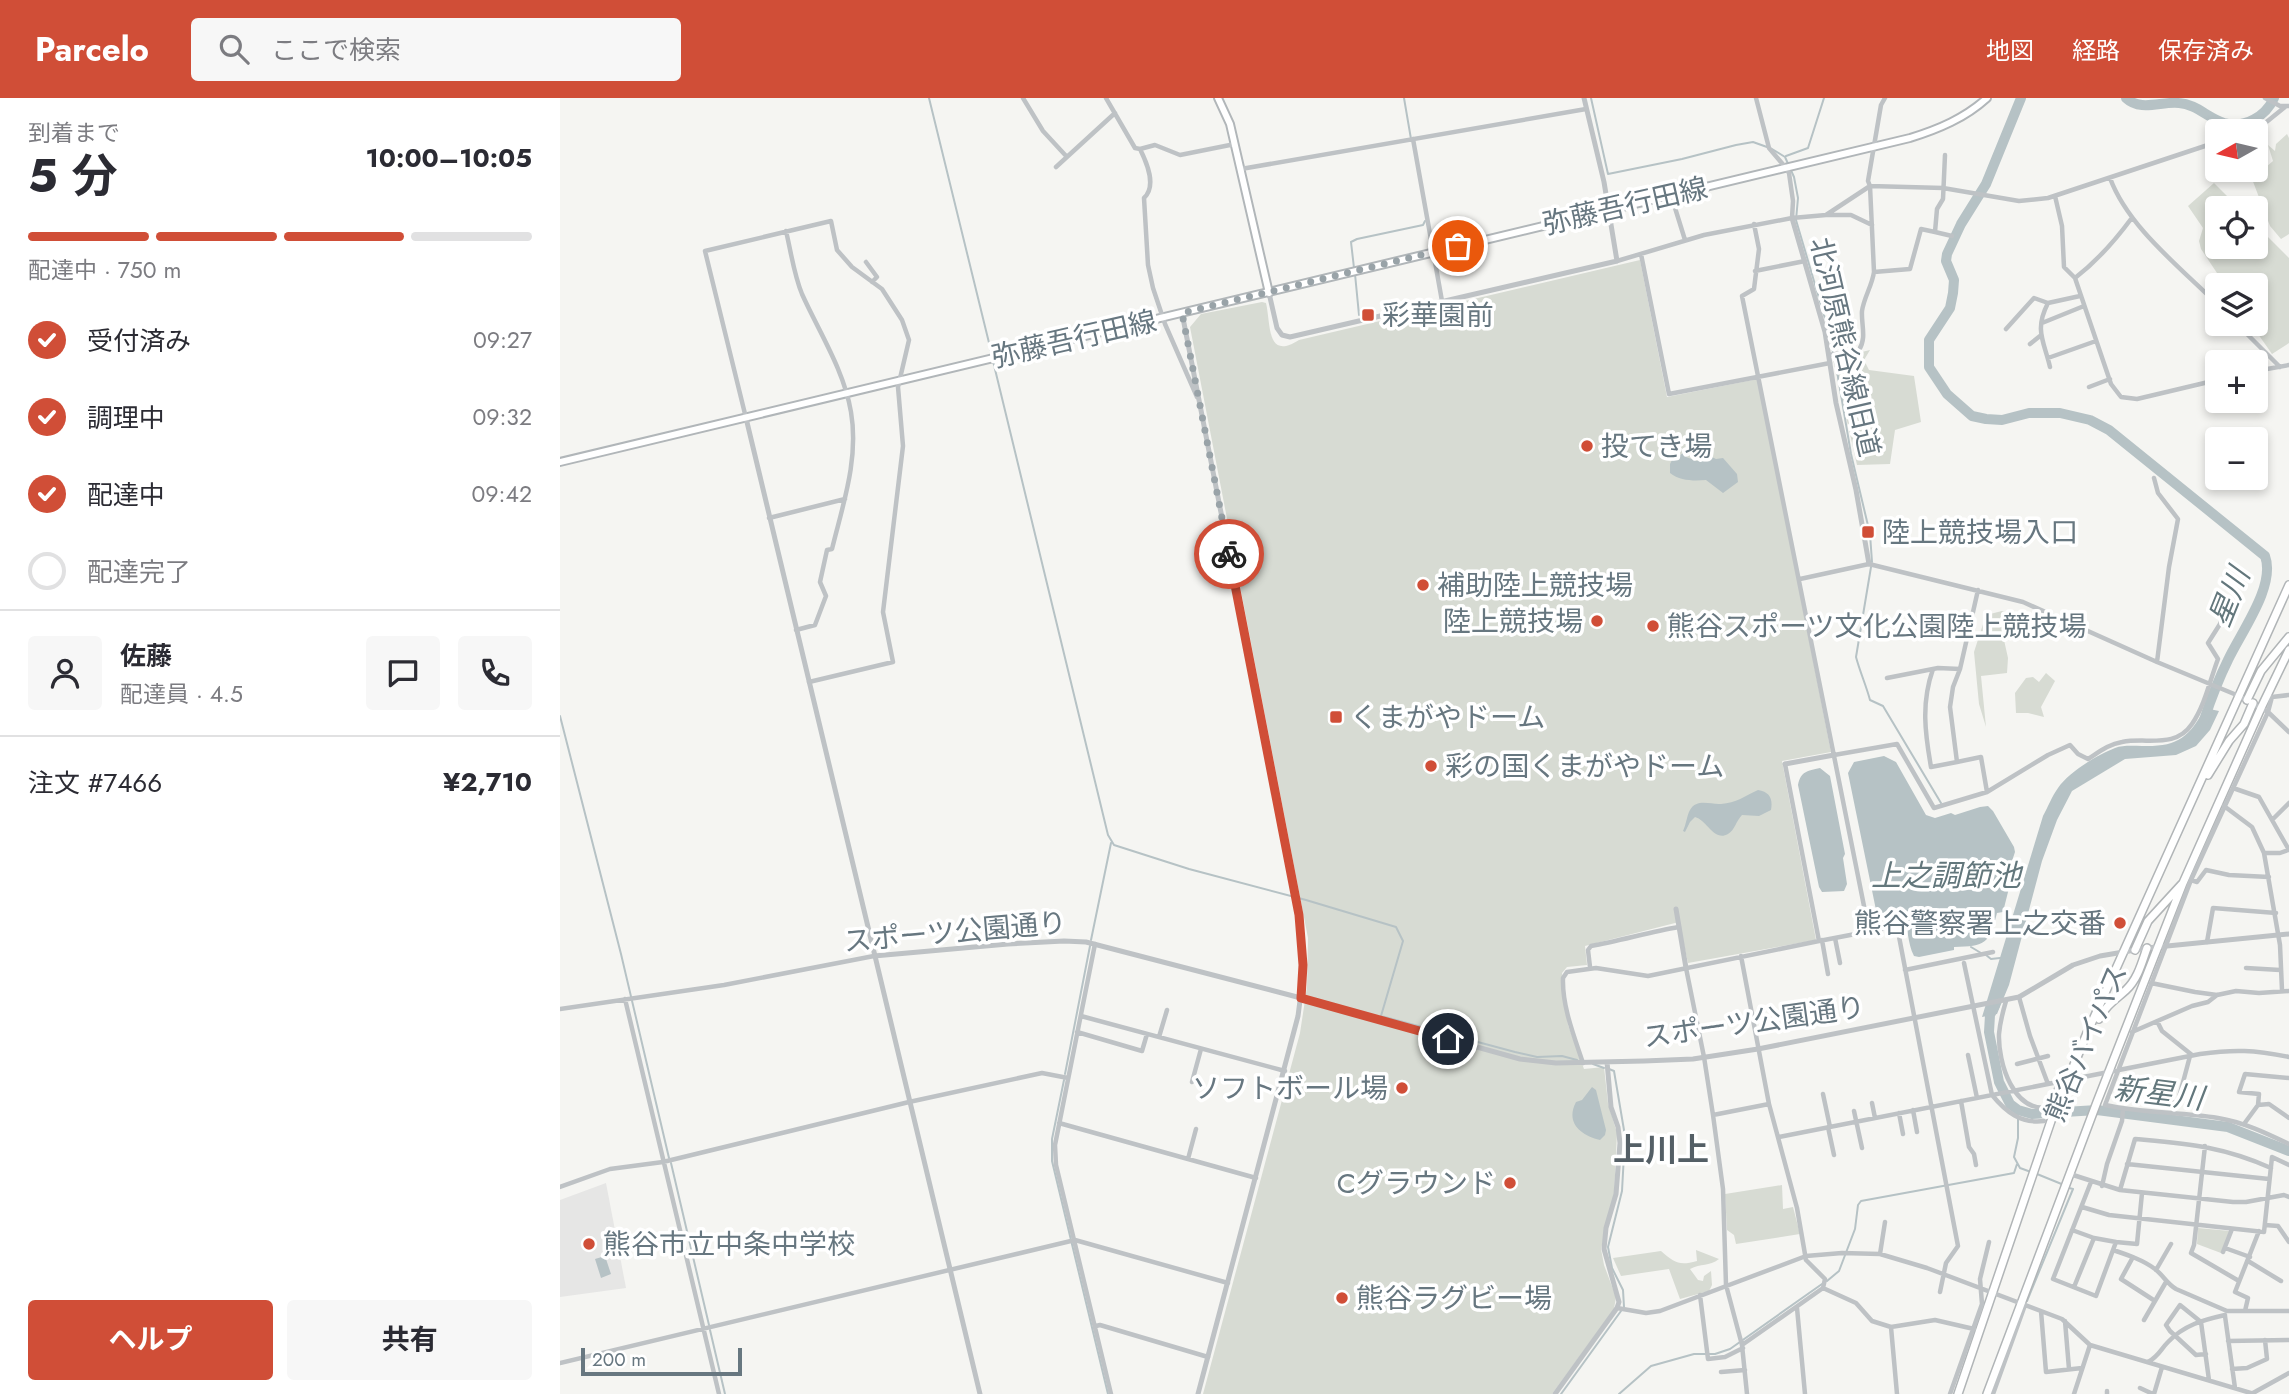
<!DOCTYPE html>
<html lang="ja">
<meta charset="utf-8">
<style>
body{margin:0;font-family:Jost,"Noto Sans JP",sans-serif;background:#f7f7f7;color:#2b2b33;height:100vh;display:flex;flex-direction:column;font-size:26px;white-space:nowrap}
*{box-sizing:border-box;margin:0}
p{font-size:23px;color:#7c7c81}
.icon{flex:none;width:38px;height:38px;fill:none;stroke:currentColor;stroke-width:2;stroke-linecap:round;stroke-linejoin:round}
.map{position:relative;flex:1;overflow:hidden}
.panel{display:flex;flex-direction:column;background:#fff;width:560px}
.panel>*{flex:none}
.needle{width:46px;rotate:262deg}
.controls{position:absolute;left:1645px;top:21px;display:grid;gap:14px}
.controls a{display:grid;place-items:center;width:63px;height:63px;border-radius:7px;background:#fff;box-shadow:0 4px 10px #0003;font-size:35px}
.scale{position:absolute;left:21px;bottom:18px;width:161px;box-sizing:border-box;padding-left:7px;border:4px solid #677780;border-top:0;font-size:19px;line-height:24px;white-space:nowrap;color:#677780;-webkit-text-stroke:5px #fff;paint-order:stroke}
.pin{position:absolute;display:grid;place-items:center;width:60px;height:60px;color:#fff;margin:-30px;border:4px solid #fff;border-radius:50%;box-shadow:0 2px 7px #0007}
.courier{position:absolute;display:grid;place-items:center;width:70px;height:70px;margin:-35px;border:5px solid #d04e37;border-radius:50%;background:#fff;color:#222;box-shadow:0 2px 9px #0007}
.summary em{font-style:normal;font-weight:700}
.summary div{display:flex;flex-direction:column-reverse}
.summary{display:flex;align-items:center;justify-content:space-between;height:119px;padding:0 28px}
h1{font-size:46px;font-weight:700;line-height:52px}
.bar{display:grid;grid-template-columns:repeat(4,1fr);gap:10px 7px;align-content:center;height:84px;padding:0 28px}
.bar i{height:9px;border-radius:5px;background:#e1e1e2}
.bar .selected{background:#d04e37}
.bar p{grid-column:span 4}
.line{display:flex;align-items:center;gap:18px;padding:0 28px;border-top:2px solid #e1e1e2}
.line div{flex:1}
.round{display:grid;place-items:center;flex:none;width:74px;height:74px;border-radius:7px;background:#f7f7f7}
ol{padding:0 28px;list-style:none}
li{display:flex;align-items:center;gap:21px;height:77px}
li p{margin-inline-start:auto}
li .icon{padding:7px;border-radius:50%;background:#d04e37;color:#fff;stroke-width:4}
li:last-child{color:#7c7c81}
li i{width:38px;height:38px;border:4px solid #e1e1e2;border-radius:50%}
.action{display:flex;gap:14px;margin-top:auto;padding:14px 28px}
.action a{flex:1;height:80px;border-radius:7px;background:#d04e37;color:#fff;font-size:28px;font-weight:700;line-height:80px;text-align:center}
.action a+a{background:#f7f7f7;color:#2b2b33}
header{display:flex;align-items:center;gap:42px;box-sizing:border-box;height:98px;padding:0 35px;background:#d04e37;color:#fff}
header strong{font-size:33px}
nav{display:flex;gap:38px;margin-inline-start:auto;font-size:24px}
.search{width:490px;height:63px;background:#f7f7f7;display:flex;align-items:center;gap:18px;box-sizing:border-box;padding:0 24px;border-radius:7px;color:#7c7c81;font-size:26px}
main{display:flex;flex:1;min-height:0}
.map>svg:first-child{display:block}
.built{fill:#e6e6e5}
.green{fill:#d7dbd3}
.water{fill:#b6c2c5}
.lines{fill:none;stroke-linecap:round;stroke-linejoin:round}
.stream{stroke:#b6c2c5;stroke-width:2}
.river{stroke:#b6c2c5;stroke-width:10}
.secondary-casing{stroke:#b1b6b9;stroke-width:10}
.trunk-casing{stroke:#b1b5b7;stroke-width:10}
.minor{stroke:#bec2c5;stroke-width:4.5}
.tertiary{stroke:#bec2c5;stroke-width:5}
.secondary{stroke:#fff;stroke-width:6}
.trunk{stroke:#fff;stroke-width:7}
.done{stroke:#99a3a8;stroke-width:7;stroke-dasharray:0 12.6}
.route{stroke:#d04e37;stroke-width:9}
.poi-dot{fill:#d04e37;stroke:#fff;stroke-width:2.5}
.labels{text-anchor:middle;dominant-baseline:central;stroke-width:7;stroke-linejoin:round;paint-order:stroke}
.street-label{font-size:28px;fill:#677780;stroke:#fff}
.poi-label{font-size:28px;fill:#677780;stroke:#fff;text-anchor:start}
.water-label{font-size:30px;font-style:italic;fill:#63777c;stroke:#fff}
.quarter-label{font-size:32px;font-weight:bold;fill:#545f66;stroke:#fff}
</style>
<header>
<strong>Parcelo</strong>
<div class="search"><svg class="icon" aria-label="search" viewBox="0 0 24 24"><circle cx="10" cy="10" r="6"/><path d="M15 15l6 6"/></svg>ここで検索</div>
<nav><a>地図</a><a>経路</a><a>保存済み</a></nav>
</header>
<main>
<section class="panel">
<div class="summary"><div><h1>5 分</h1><p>到着まで</p></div><em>10:00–10:05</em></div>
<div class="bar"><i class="selected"></i><i class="selected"></i><i class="selected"></i><i></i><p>配達中 · 750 m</p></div>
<ol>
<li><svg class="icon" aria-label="check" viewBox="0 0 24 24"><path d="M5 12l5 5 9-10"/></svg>受付済み<p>09:27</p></li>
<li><svg class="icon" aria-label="check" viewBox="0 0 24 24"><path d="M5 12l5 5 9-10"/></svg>調理中<p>09:32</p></li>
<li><svg class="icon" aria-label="check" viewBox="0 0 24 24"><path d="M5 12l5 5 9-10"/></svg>配達中<p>09:42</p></li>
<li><i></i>配達完了</li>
</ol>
<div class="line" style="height:126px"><a class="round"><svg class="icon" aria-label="person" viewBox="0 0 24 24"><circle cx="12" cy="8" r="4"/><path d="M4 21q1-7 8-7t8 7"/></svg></a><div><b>佐藤</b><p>配達員 · 4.5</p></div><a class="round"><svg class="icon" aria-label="chat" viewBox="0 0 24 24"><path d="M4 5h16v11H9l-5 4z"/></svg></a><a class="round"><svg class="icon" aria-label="phone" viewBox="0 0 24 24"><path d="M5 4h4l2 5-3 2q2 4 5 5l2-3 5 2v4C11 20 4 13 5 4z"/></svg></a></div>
<div class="line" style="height:91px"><div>注文 #7466</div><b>¥2,710</b></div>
<div class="action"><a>ヘルプ</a><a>共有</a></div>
</section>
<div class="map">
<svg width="1729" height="1296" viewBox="0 0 1729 1296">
<rect width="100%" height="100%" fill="#f5f5f2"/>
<path class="built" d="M46,1085L66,1190L0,1199V1102Z"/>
<path class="green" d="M1727,36L1729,40V136L1721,141L1710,128L1692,81L1713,63L1708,47L1715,53L1716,46Z
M1654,85L1679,110H1657V149H1696V127L1729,160V245L1712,256L1691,226H1696V187H1665L1641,151L1639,143L1643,130L1628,108Z
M1080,162L1107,299L1198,281L1271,654L1222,663L1256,842L1128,865L1119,824L1025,848L1027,867L1007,869L1002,875L1008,927L1024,971L1044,969L1048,1005L1057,1035L1054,1099L1041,1151L1044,1167L1056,1199L1054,1211L992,1296H643L740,935L747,889L748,840L630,229L641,216L702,204L706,205C711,226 706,263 739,242Z
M1310,252L1304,262L1309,272L1354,278L1361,324L1335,332L1330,366L1297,367L1273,261Z
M1442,513L1465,519L1466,524L1444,542L1448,560L1447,575L1421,578L1426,629L1419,606L1414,554L1426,517Z
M1486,575L1495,583L1481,609L1484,619L1468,615H1456L1455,595L1466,580L1473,579L1479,584Z
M1222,1087L1223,1111L1233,1109L1240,1136L1176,1146L1174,1137L1167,1132L1165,1096Z
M1638,1130L1670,1133L1661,1155L1637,1146Z
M1136,1152L1159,1161C1149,1169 1141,1165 1130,1171L1138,1182L1143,1183L1144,1178L1151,1173L1152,1187L1149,1193L1120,1201L1109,1171L1061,1178L1053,1160L1101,1153C1115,1165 1119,1168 1137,1163Z"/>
<path class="water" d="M1148,344L1149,347L1131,352L1126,359L1137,363L1148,357L1156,361L1163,360L1177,376L1178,384L1163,395L1146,382C1134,383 1120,383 1110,375V366L1113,360L1124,355L1126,352Z
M1645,610L1659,613L1650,632L1636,648L1616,657L1565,661L1512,693L1497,722L1482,763L1449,887L1437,916L1422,919L1483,718C1488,709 1492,698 1498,690C1509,674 1537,657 1555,650C1563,647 1573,648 1582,648C1617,649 1629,640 1645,610Z
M1324,658L1336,664L1366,717L1375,720L1391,715L1395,717L1420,709L1428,708L1433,713L1454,749L1455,754L1444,787L1449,790L1443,814L1437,815C1429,846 1426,848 1394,849V852L1359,859L1354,858C1347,845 1349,829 1342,816C1332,813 1324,820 1316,812L1288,675L1294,664Z
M1260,670L1270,678L1285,756L1283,760L1287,786L1284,793L1262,794L1259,789L1238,687C1241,673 1247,673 1260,670Z
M1198,692C1210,694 1213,701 1211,712L1199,718L1182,717C1176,723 1175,732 1168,736C1154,744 1147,722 1135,719L1130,724L1125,734L1123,733C1126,727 1127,717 1130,712C1137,700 1151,707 1161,706C1176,705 1185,698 1198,692Z
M1032,989L1036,992L1046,1032L1045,1037L1040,1042C1021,1037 1005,1025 1016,1004L1022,1002Z
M45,1158L51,1176L41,1180L35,1161Z"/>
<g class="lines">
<path class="stream" d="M369,0L432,257
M844,0L851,41
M1031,0L1048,76L1122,61L1176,47L1193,44L1207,49
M1212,51L1225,59L1234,79L1238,100L1236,122L1266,224L1276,267L1291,356L1310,436L1312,464
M1226,58L1248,50L1264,0
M794,170L791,144L797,141L863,127L865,123
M795,176L799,217
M433,263L548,737L554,747L629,771L746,802L836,829L843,843L821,918L955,954L977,959L1002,958L1017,962
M1311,469L1296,559C1300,574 1306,587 1310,602L1323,608L1381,705
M0,618L61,856L109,1060
M531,842L551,745
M1411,849L1421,855
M1426,857L1431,861L1440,860
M1033,966L1044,970
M1049,971L1054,973L1065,1038L1062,1093L1048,1149L1052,1170L1063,1192L1064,1209
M505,976L530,848
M504,982L492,1041V1063L548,1296
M1458,1012V1040L1454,1059L1460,1070L1471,1074
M111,1065L149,1227
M1477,1076L1504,1087
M1267,1183L1279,1173L1295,1131L1298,1107L1301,1103L1454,1075L1457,1066
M1467,1203L1513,1091L1509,1090
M150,1232L165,1296
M1001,1296L1061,1213
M1059,1296L1091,1268L1134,1256H1155L1170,1251L1262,1186"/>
<path class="river" d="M1461,0L1426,86L1401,126L1387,156L1386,163L1394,182L1393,195L1390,210L1369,242V269L1387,296L1412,318L1426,321L1442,322L1469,315H1500L1530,322L1549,332L1705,458C1716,488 1681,534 1668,562C1658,582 1651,601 1644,622
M1566,0C1581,14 1601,3 1619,5C1636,6 1648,20 1664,25C1685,31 1706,18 1714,0
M1435,907L1430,917L1429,934L1439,984L1450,1006L1458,1012L1472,1016L1537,1012L1668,1029L1729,1053"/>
<defs>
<path id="secondary" d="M658,0L670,26L709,195
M0,364L1350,40C1379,31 1405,20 1427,0"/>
<path id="trunk" d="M1687,602L1701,573L1729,539
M1648,677L1669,643L1684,626L1693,605
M1575,852L1588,823L1622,786
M1539,921C1546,907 1555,902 1566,892C1578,881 1582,864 1587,850
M1398,1296L1491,1023L1527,935L1729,487
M1427,1296L1537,1004L1623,785L1701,610L1729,552"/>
</defs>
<use href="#secondary" class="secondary-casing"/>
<use href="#trunk" class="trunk-casing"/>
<path class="minor" d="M463,0L483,33L507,59
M546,0L575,50L580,51C587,65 597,88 584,100L588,167L593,190L605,226L637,299
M1196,0L1209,50L1226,70L1229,75L1233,103L1232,120
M1705,0L1720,8H1729
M1689,33L1699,30L1725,9
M853,41L882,203
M580,51L595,47L620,57L675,46
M496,69L555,15
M681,71L1026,11
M1550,80C1568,129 1620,169 1657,206
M1111,97L1125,142
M1495,98L1502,128L1504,169L1515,180
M1267,117H1291L1312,127
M1571,121C1554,144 1537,163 1515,180L1551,286L1561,299L1577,301L1657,282
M1194,126L1199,151L1194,191L1182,198L1309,833
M226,133C231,154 234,177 242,196C259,234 284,272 291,314C299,361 283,406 272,451L267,452L260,484L266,498L255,527L236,532
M1375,134L1392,138
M1081,156L1109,296L1270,265
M1057,163L1144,137L1232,120L1266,117L1310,88L1383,90L1459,103L1488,100L1657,44
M306,164L317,179L312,184
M1195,173L1245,163
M1314,174L1350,171L1361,131L1375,134L1377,111L1383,101L1385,57
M1482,225L1524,208
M1677,226L1720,269
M1446,231L1474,200L1488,205
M1470,246L1480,238
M1269,257L1299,252C1307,240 1301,226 1302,213C1304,199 1312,188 1314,174L1310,88L1308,83L1321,7L1325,0
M1488,260L1536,243
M1490,269C1484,243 1474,232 1488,205L1520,198
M1696,273L1729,267
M1529,289L1550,281
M186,320L145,153L271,123L277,152L292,169L322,191L342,222L349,242L338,289L343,348L323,514L333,564L249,584
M1594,380L1598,395L1618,421L1609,469L1597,564
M209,420L285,401
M1240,481L1309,466L1463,504L1597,564L1679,598L1708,614L1729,634
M1418,492L1400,571L1393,589L1390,609L1397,664L1421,659L1427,694
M1373,571C1361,605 1365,635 1371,669L1397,664
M1327,580L1378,570L1400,571
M1729,597L1712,599L1708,614L1631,782L1545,1007C1582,1015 1620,1014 1658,1020C1683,1024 1706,1035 1729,1046
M1274,657L1337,646L1374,710L1427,694L1488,657L1510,647L1518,656L1528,661C1539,654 1549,646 1562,644C1587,639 1615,651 1632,626C1645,607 1650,582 1658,561L1648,545L1660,526L1662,518
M1673,690L1699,699L1729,752
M1664,708L1692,729L1704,755L1720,847L1722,892
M1712,722L1729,705
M1704,755H1720L1728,752
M1631,782L1637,784L1646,772L1669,777L1709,779
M1275,840L1280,865
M1262,842L1268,876
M1259,843L1337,828L1398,1148L1386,1165L1380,1194
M1647,844L1653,810L1716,815
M535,846L495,1047L496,1067L551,1296
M1181,858L1209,1006L1237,1110L1246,1162L1265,1181L1263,1190L1182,1247
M1404,865L1432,997C1446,1014 1461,1026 1484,1023
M1030,869L1028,852L1031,848C1060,843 1089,834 1119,829
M1126,870L1144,959L1153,1017L1163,1091L1166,1187L1182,1247L1187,1296
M1686,870L1720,872
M1345,872L1433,854
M1591,885L1635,894L1657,897L1676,893L1699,895L1729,893
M1459,899L1470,938L1488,986
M65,901L159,1296
M1446,903C1443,913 1440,925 1439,936C1438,964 1453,1016 1490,1009L1498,984
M0,911L164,887L314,858
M521,918L725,973
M1597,923L1602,933L1632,957
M517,934L582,953L587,936
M1572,934L1632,908L1648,904L1657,897
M599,939L607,912
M1408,957L1417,1000
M1023,965C1014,938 1002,908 1003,880L1007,874L1036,870L1088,878L1259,843L1225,666
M1457,966L1488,958
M632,984L641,951
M1263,996L1270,1029
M1401,1003L1409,1049L1414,1056L1416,1067
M1607,1004L1613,1005L1618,1003L1630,958
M1312,1005L1315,1020
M1698,1007L1709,1006L1729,1020
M1353,1012L1357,1034
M1294,1013L1302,1050
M1339,1015L1343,1036
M1153,1017L1209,1006
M499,1025L696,1080
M1684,1026L1698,1007L1699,996L1679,994L1685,976L1729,980
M1268,1029L1274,1057
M1219,1039L1640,956C1675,951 1694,952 1729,959
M1645,1048L1634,1147L1631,1155L1679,1183
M628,1061L636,1031
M1567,1066L1709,1081
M1510,1076L1560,1092L1673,1104H1686L1724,1097L1729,1099
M1531,1084L1493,1181L1536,1198L1556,1144L1577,1146L1582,1095
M1542,1088L1547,1066L1562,1023L1563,1011
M0,1089L50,1071L103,1064L349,1004L482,975L508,980
M1560,1092L1575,1041C1628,1046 1661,1048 1711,1070
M1522,1109L1549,1117L1704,1134L1712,1059L1729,1067
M1705,1127L1718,1128L1729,1144
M1512,1132L1534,1140L1556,1144
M1665,1150L1690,1159
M1553,1152C1568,1157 1583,1162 1595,1171C1603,1177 1607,1186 1616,1191L1667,1213H1729
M1663,1154L1672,1131
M1320,1156L1325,1124
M1573,1159L1561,1181L1595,1203
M1688,1163L1721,1183
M1596,1172L1611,1146
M1514,1189L1534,1140
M1263,1190L1296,1205L1312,1223L1331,1229L1375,1222L1414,1231
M1140,1197L1148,1261L1165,1259L1183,1250
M1057,1210L1086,1215L1100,1213L1246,1158L1282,1155L1320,1156L1367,1170L1502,1221L1530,1247L1694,1296
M1237,1210L1245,1296
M1481,1213L1486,1274L1522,1270
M1685,1213L1688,1200L1675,1194L1699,1133
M1665,1218L1675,1290
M1584,1222L1606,1184
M1505,1223L1509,1271
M536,1228L540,1227L648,1259
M1331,1229L1337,1296
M1668,1243L1729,1242
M1646,1256L1636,1257L1610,1233L1606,1227L1620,1207L1641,1224L1649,1282
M1588,1264C1599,1258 1600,1252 1608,1244C1624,1227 1643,1222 1665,1217
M0,1265L515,1142L668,1185
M1672,1271L1687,1270L1707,1261L1705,1242
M1161,1274L1185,1272
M1580,1290L1593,1296
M1693,1295L1729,1275
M1390,1296L1422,1206L1420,1181L1429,1144
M1433,1296L1465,1207
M1514,1296L1530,1247
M1547,1296V1293
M1594,1296L1602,1269"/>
<path class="tertiary" d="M1232,120L1265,234L1276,305L1296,392L1309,466
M709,195L717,230L722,237L730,239L1057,163L1044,84L1024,0
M622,215L733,783L742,850V887L738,918L638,1296
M186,320L420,1296
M1225,666L1274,657
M1116,811L1126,870
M314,858L448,846L504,843L526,844L741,900L960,961L996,965L1084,963L1133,961L1198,951L1459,899L1513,867L1540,858L1587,850L1729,836
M995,1296L1057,1210L1059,1204L1044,1151L1046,1130L1056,1096L1060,1045L1058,1029L1051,1009L1047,964"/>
<use href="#secondary" class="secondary"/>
<use href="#trunk" class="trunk"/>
</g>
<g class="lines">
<path class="done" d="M669,456L622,215L898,148"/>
<path class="route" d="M669,456L739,817L743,867L741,900L888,941"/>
</g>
<g class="poi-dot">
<rect x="801" y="210" width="14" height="14" rx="3.5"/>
<circle cx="1027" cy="348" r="7"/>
<rect x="1301" y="427" width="14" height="14" rx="3.5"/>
<circle cx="863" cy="487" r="7"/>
<circle cx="1037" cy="523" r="7"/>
<circle cx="1093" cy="528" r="7"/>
<rect x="769" y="612" width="14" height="14" rx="3.5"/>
<circle cx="871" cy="668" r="7"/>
<circle cx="1560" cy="825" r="7"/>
<circle cx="842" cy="990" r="7"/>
<circle cx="950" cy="1085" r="7"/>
<circle cx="29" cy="1146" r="7"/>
<circle cx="782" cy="1200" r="7"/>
</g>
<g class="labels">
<g class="street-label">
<text transform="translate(1065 108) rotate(-13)">弥藤吾行田線</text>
<text transform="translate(514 241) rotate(-13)">弥藤吾行田線</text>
<text transform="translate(1285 249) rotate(77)">北河原熊谷線旧道</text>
<text transform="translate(395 834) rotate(-5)">スポーツ公園通り</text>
<text transform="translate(1194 924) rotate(-8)">スポーツ公園通り</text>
<text transform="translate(1526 945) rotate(-67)">熊谷バイパス</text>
</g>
<g class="poi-label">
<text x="822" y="217">彩華園前</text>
<text x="1041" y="348">投てき場</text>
<text x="1322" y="434">陸上競技場入口</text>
<text x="877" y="487">補助陸上競技場</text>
<text x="1023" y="523" text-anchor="end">陸上競技場</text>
<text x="1107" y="528">熊谷スポーツ文化公園陸上競技場</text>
<text x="790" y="619">くまがやドーム</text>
<text x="885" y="668">彩の国くまがやドーム</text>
<text x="1546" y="825" text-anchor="end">熊谷警察署上之交番</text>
<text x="828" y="990" text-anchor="end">ソフトボール場</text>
<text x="936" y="1085" text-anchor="end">Cグラウンド</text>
<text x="43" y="1146">熊谷市立中条中学校</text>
<text x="796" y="1200">熊谷ラグビー場</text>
</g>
<g class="water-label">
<text transform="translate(1669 499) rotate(-68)">星川</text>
<text x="1386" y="777">上之調節池</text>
<text transform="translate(1599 995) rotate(7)">新星川</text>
</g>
<g class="quarter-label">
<text x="1101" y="1052">上川上</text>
</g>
</g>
</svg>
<div class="controls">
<a><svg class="needle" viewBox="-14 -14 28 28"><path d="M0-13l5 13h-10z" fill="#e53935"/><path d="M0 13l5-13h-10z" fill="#7c7c81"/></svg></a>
<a><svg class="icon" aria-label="locate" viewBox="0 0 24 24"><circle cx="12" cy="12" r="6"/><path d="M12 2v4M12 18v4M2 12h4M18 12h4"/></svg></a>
<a><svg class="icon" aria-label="layers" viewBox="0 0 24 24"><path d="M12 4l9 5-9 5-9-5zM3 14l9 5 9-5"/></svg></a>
<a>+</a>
<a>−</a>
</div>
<div class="scale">200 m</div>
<div class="pin" style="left:898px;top:148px;background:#ea580c"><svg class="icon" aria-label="bag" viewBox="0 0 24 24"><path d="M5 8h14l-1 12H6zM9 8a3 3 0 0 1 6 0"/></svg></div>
<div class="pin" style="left:888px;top:941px;background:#1f2937"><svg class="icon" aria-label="home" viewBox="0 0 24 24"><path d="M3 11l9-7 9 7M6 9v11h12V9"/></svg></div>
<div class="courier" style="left:669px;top:456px"><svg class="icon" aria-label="bike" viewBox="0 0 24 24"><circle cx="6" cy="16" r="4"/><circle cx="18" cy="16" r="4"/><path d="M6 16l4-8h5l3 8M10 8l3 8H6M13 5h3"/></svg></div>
</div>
</main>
